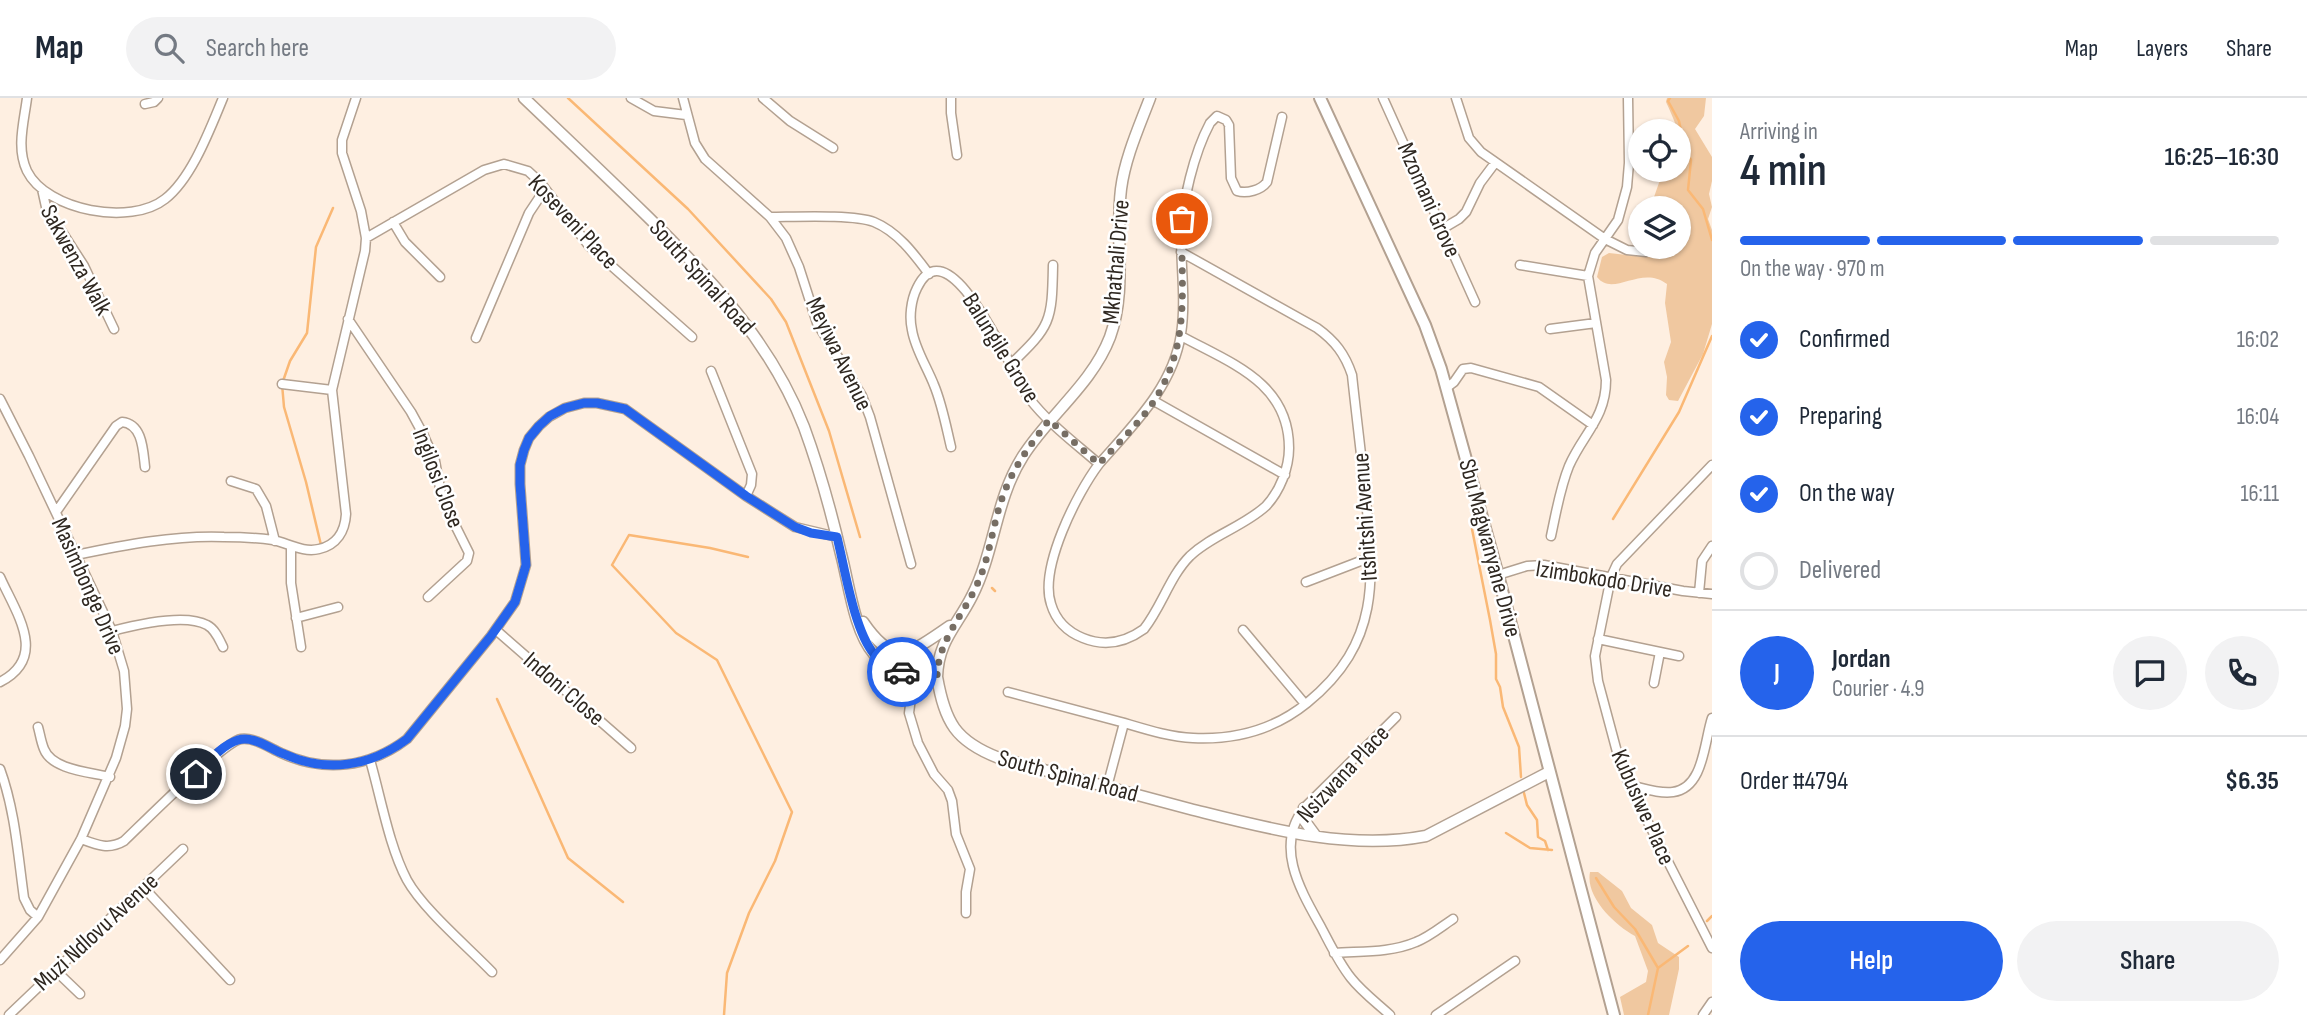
<!DOCTYPE html>
<meta charset="utf-8">
<style>
body{margin:0;font-family:"Sofia Sans Condensed",sans-serif;background:#f2f2f3;color:#1f2937;height:100vh;display:flex;flex-direction:column;font-size:26px;white-space:nowrap}
*{box-sizing:border-box;margin:0}
p{font-size:23px;color:#747a83}
.icon{flex:none;width:38px;height:38px;fill:none;stroke:currentColor;stroke-width:2;stroke-linecap:round;stroke-linejoin:round}
.map{position:relative;flex:1;overflow:hidden}
.panel{display:flex;flex-direction:column;background:#fff;width:595px}
.panel>*{flex:none}
.controls{position:absolute;left:1628px;top:21px;display:grid;gap:14px}
.controls a{display:grid;place-items:center;width:63px;height:63px;border-radius:50%;background:#fff;box-shadow:0 2px 5px #0004;font-size:35px}
.pin{position:absolute;display:grid;place-items:center;width:60px;height:60px;color:#fff;margin:-30px;border:4px solid #fff;border-radius:50%;box-shadow:0 2px 7px #0007}
.courier{position:absolute;display:grid;place-items:center;width:70px;height:70px;margin:-35px;border:5px solid #2563eb;border-radius:50%;background:#fff;color:#222;box-shadow:0 2px 9px #0007}
.head em{font-style:normal;font-weight:600}
.head div{display:flex;flex-direction:column-reverse}
.head{display:flex;align-items:center;justify-content:space-between;height:119px;padding:0 28px}
h1{font-size:46px;font-weight:600;line-height:52px}
.bar{display:grid;grid-template-columns:repeat(4,1fr);gap:10px 7px;align-content:center;height:84px;padding:0 28px}
.bar i{height:9px;border-radius:5px;background:#e0e1e3}
.bar .selected{background:#2563eb}
.bar p{grid-column:span 4}
.line{display:flex;align-items:center;gap:18px;padding:0 28px;border-top:2px solid #e0e1e3}
.line div{flex:1}
.round{display:grid;place-items:center;flex:none;width:74px;height:74px;border-radius:37px;background:#f2f2f3}
ol{padding:0 28px;list-style:none}
li{display:flex;align-items:center;gap:21px;height:77px}
li p{margin-inline-start:auto}
li .icon{padding:7px;border-radius:50%;background:#2563eb;color:#fff;stroke-width:4}
li:last-child{color:#747a83}
li i{width:38px;height:38px;border:4px solid #e0e1e3;border-radius:50%}
.cta{display:flex;gap:14px;margin-top:auto;padding:14px 28px}
.cta a{flex:1;height:80px;border-radius:42px;background:#2563eb;color:#fff;font-size:28px;font-weight:600;line-height:80px;text-align:center}
.cta a+a{background:#f2f2f3;color:#1f2937}
header{display:flex;align-items:center;gap:42px;box-sizing:border-box;height:98px;padding:0 35px;background:#fff;border-bottom:2px solid #e0e1e3}
header strong{font-size:33px}
nav{display:flex;gap:38px;margin-inline-start:auto;font-size:24px}
.search{width:490px;height:63px;background:#f2f2f3;display:flex;align-items:center;gap:18px;box-sizing:border-box;padding:0 24px;border-radius:38px;color:#747a83;font-size:26px}
main{display:flex;flex:1;min-height:0}
.map>svg:first-child{display:block}
.green{fill:#f0c8a0}
.lines{fill:none;stroke-linecap:round;stroke-linejoin:round}
.stream{stroke:#fab875;stroke-width:2.5}
.minor-casing{stroke:#b3a191;stroke-width:11}
.tertiary-casing{stroke:#b3a191;stroke-width:13}
.secondary-casing{stroke:#b3a191;stroke-width:14}
.minor{stroke:#fff;stroke-width:8}
.tertiary{stroke:#fff;stroke-width:10}
.secondary{stroke:#fff;stroke-width:10}
.done{stroke:#776e64;stroke-width:7;stroke-dasharray:0 12.6}
.route{stroke:#2563eb;stroke-width:9}
.labels{text-anchor:middle;dominant-baseline:central;stroke-width:5;stroke-linejoin:round;paint-order:stroke}
.street-label{font-size:24px;fill:#2f2821;stroke:#fff}
</style>
<header>
<strong>Map</strong>
<div class="search"><svg class="icon" aria-label="search" viewBox="0 0 24 24"><circle cx="10" cy="10" r="6"/><path d="M15 15l6 6"/></svg>Search here</div>
<nav><a>Map</a><a>Layers</a><a>Share</a></nav>
</header>
<main>
<div class="map">
<svg width="1712" height="917" viewBox="0 0 1712 917">
<rect width="100%" height="100%" fill="#feefe1"/>
<path class="green" d="M1667,0H1706L1704,18L1695,31L1712,59V83L1709,96L1712,109L1708,121L1712,132V226L1703,256L1678,303L1669,302L1666,297L1667,279L1664,264L1671,244L1665,205L1667,186C1641,166 1613,200 1597,179L1602,159L1609,155L1645,159L1669,154L1673,149H1678V110H1660L1654,99L1660,82L1669,72H1678C1678,65 1680,60 1681,54C1682,39 1673,19 1666,4Z
M1590,774H1598L1622,793L1631,810L1652,827L1658,845L1679,859V871L1669,917H1624L1620,899L1646,884L1648,873L1635,838C1615,827 1585,799 1590,774Z"/>
<g class="lines">
<path class="stream" d="M568,0L688,111L771,201L786,224L829,333L860,439
M1670,0L1668,3L1679,23L1685,52L1691,62L1688,92L1703,111L1712,142
M1613,421L1679,314L1712,238
M1472,431L1490,522L1496,556V581L1500,589L1503,609L1519,649L1521,679
M321,447L306,384L284,309L282,286L290,263L307,235L316,149L333,110
M992,490L995,493
M497,601L568,760L623,804
M1524,695L1527,707L1537,722L1538,739L1545,743L1548,752
M1506,735L1530,750L1552,752
M1596,780L1614,809L1635,831L1658,870L1648,917
M1707,823L1712,818
M1658,870L1688,848
M724,917L727,875L749,815L775,763L792,714L717,562L676,535L612,467L629,437L710,450L748,459"/>
<defs>
<path id="minor" d="M27,0C24,24 16,50 27,73C47,113 131,128 165,101C192,80 210,31 223,0
M631,0L654,13L686,17
M683,0L695,45L705,61L770,119L786,140L799,169L817,225L862,298L870,319L911,466
M763,0L790,23L833,50
M951,0V15L957,57
M1383,0L1475,204
M1456,0L1469,40L1481,54L1605,141L1627,152L1646,154
M145,6L154,4L158,0
M42,91L46,109L84,168L114,231
M770,119C793,119 854,116 874,124C898,134 914,156 929,176
M393,124L405,144L440,179
M1442,131L1459,121L1466,114L1480,85L1495,65
M366,140L484,72L504,66L528,73L540,84L589,148L692,239
M1520,167L1588,178
M348,221L411,314L423,336L435,363L442,401L469,455L467,463L428,499
M1550,231L1596,225
M476,240L529,115L545,91
M1010,267C1051,228 1052,224 1053,167
M711,273L752,376L751,387L746,398
M282,286L332,292
M1446,290L1454,284L1463,271L1471,270L1539,289L1593,327
M0,301L29,358L112,533L124,573L127,611L125,628L116,660L81,741L38,819L0,862
M1154,303L1285,377
M951,349C946,328 942,306 934,287C927,269 915,251 912,232C909,219 911,202 917,190C950,121 1015,283 1029,300C1048,325 1075,345 1099,366C1133,327 1173,289 1181,236C1186,204 1181,171 1181,139C1182,104 1194,55 1210,25L1217,18L1226,22L1229,27L1231,80L1237,93C1247,96 1261,92 1267,84L1282,19
M1099,366C1077,395 1039,470 1051,506C1056,523 1068,534 1083,540C1105,549 1126,544 1144,531C1162,508 1170,478 1190,458C1212,437 1243,429 1266,408C1280,393 1289,370 1289,350C1289,284 1230,265 1181,238
M1712,367L1617,466L1611,479L1595,558L1598,583L1617,654L1629,687L1712,850
M231,383L256,391L266,408L275,443
M56,414L116,328L122,324C143,326 143,353 145,369
M1551,438C1556,415 1560,390 1569,368C1583,336 1606,320 1606,282L1588,178L1595,155L1618,122L1627,89L1629,65L1628,0
M291,449V485L301,549
M76,457C124,447 175,437 224,439C240,439 257,440 273,442C288,445 303,455 319,451C337,447 345,433 346,416L332,292L365,153L366,140L361,113L342,55V42L356,0
M1498,477L1527,468L1544,467L1683,493L1712,496
M0,479C16,515 49,559 0,584
M1306,484L1371,459
M1699,495L1702,463L1712,448
M296,520L338,509
M496,532L631,650
M1243,532L1305,606
M112,533C135,527 185,515 207,527C215,531 219,541 223,549
M1598,541L1679,558
M914,577L909,615L918,645L934,676L948,692L952,703L956,736L970,771L966,794V815
M1654,585L1660,554
M1008,594C1046,604 1084,614 1121,624C1145,631 1169,639 1193,640C1235,642 1275,631 1307,605C1382,544 1374,479 1365,393C1361,354 1356,315 1352,277C1345,256 1335,243 1317,230L1181,154
M38,629C40,636 41,644 44,651C52,672 90,674 110,679
M370,662C381,700 389,748 407,782C423,811 468,849 492,874
M0,671C15,712 18,757 24,800L30,812L38,819
M1629,687C1643,690 1659,696 1673,694C1704,690 1704,644 1712,620
M1107,689L1124,625
M81,741C97,747 109,752 124,743C143,725 223,644 241,641C254,639 270,650 281,655C324,675 369,670 407,641L491,538L515,504L526,467L520,386V367L524,352L529,340L539,328L549,319L565,310L584,305H597L625,311L746,398L795,429L837,439
M144,790L230,882
M1334,855C1362,853 1390,855 1416,844C1429,839 1441,829 1453,821
M56,873L80,896
M9,917L183,751
M1390,917C1377,905 1362,894 1351,880C1339,865 1330,846 1321,829C1301,793 1274,749 1304,710L1396,619
M1436,917L1515,863
M1703,917L1712,904"/>
<path id="tertiary" d="M524,0C565,39 606,78 647,118C710,180 771,244 804,329C819,370 831,413 841,456C849,486 854,533 874,556C889,574 915,578 937,579C945,624 955,643 999,660C1063,677 1126,694 1190,711C1266,730 1348,753 1426,738L1549,674
M863,524C895,571 910,555 950,528
M937,579C938,543 957,528 972,498C995,453 995,402 1023,358C1049,317 1092,286 1110,239C1127,192 1115,140 1121,91C1125,60 1139,29 1150,0
M1304,710V722L1315,737"/>
<path id="secondary" d="M1320,0L1425,227L1441,271L1498,477L1614,917"/>
</defs>
<use href="#minor" class="minor-casing"/>
<use href="#tertiary" class="tertiary-casing"/>
<use href="#secondary" class="secondary-casing"/>
<use href="#minor" class="minor"/>
<use href="#tertiary" class="tertiary"/>
<use href="#secondary" class="secondary"/>
</g>
<g class="lines">
<path class="done" d="M902,574L920,578L937,579C938,541 965,516 979,482C991,454 993,423 1004,395C1014,368 1032,345 1049,322L1099,366C1118,345 1141,324 1156,300C1192,241 1180,186 1182,121"/>
<path class="route" d="M196,676C208,664 222,647 238,642C253,637 270,651 284,656C326,675 370,669 407,641L491,538L515,504L526,467L520,386V367L524,352L529,340L539,328L550,318L565,310L584,305H597L625,311L746,398L795,429L811,435L837,439C845,471 854,532 874,556C881,565 892,569 902,574"/>
</g>
<g class="labels">
<g class="street-label">
<text transform="translate(1429 102) rotate(66)">Mzomani Grove</text>
<text transform="translate(573 124) rotate(47)">Koseveni Place</text>
<text transform="translate(76 162) rotate(61)">Sakwenza Walk</text>
<text transform="translate(1116 164) rotate(-85)">Mkhathali Drive</text>
<text transform="translate(702 179) rotate(48)">South Spinal Road</text>
<text transform="translate(1001 250) rotate(58)">Balungile Grove</text>
<text transform="translate(839 256) rotate(64)">Meyiwa Avenue</text>
<text transform="translate(438 380) rotate(69)">Ingilosi Close</text>
<text transform="translate(1365 419) rotate(-94)">Itshitshi Avenue</text>
<text transform="translate(1490 450) rotate(75)">Sbu Magwanyane Drive</text>
<text transform="translate(1604 481) rotate(9)">Izimbokodo Drive</text>
<text transform="translate(88 488) rotate(66)">Masimbonge Drive</text>
<text transform="translate(564 591) rotate(41)">Indoni Close</text>
<text transform="translate(1343 676) rotate(-47)">Nsizwana Place</text>
<text transform="translate(1068 678) rotate(15)">South Spinal Road</text>
<text transform="translate(1643 709) rotate(66)">Kubusiwe Place</text>
<text transform="translate(96 834) rotate(-43)">Muzi Ndlovu Avenue</text>
</g>
</g>
</svg>
<div class="controls">
<a><svg class="icon" aria-label="locate" viewBox="0 0 24 24"><circle cx="12" cy="12" r="6"/><path d="M12 2v4M12 18v4M2 12h4M18 12h4"/></svg></a>
<a><svg class="icon" aria-label="layers" viewBox="0 0 24 24"><path d="M12 4l9 5-9 5-9-5zM3 14l9 5 9-5"/></svg></a>
</div>
<div class="pin" style="left:1182px;top:121px;background:#ea580c"><svg class="icon" aria-label="bag" viewBox="0 0 24 24"><path d="M5 8h14l-1 12H6zM9 8a3 3 0 0 1 6 0"/></svg></div>
<div class="pin" style="left:196px;top:676px;background:#1f2937"><svg class="icon" aria-label="home" viewBox="0 0 24 24"><path d="M3 11l9-7 9 7M6 9v11h12V9"/></svg></div>
<div class="courier" style="left:902px;top:574px"><svg class="icon" aria-label="car" viewBox="0 0 24 24"><path d="M5 17H2v-5l4-1 3-4h7l3 4 3 1v5h-3M9 17h6M6 11h13"/><circle cx="7" cy="17" r="2"/><circle cx="17" cy="17" r="2"/></svg></div>
</div>
<section class="panel">
<div class="head"><div><h1>4 min</h1><p>Arriving in</p></div><em>16:25–16:30</em></div>
<div class="bar"><i class="selected"></i><i class="selected"></i><i class="selected"></i><i></i><p>On the way · 970 m</p></div>
<ol>
<li><svg class="icon" aria-label="check" viewBox="0 0 24 24"><path d="M5 12l5 5 9-10"/></svg>Confirmed<p>16:02</p></li>
<li><svg class="icon" aria-label="check" viewBox="0 0 24 24"><path d="M5 12l5 5 9-10"/></svg>Preparing<p>16:04</p></li>
<li><svg class="icon" aria-label="check" viewBox="0 0 24 24"><path d="M5 12l5 5 9-10"/></svg>On the way<p>16:11</p></li>
<li><i></i>Delivered</li>
</ol>
<div class="line" style="height:126px"><b class="round" style="background:#2563eb;color:#fff">J</b><div><b>Jordan</b><p>Courier · 4.9</p></div><a class="round"><svg class="icon" aria-label="chat" viewBox="0 0 24 24"><path d="M4 5h16v11H9l-5 4z"/></svg></a><a class="round"><svg class="icon" aria-label="phone" viewBox="0 0 24 24"><path d="M5 4h4l2 5-3 2q2 4 5 5l2-3 5 2v4C11 20 4 13 5 4z"/></svg></a></div>
<div class="line" style="height:91px"><div>Order #4794</div><b>$6.35</b></div>
<div class="cta"><a>Help</a><a>Share</a></div>
</section>
</main>
